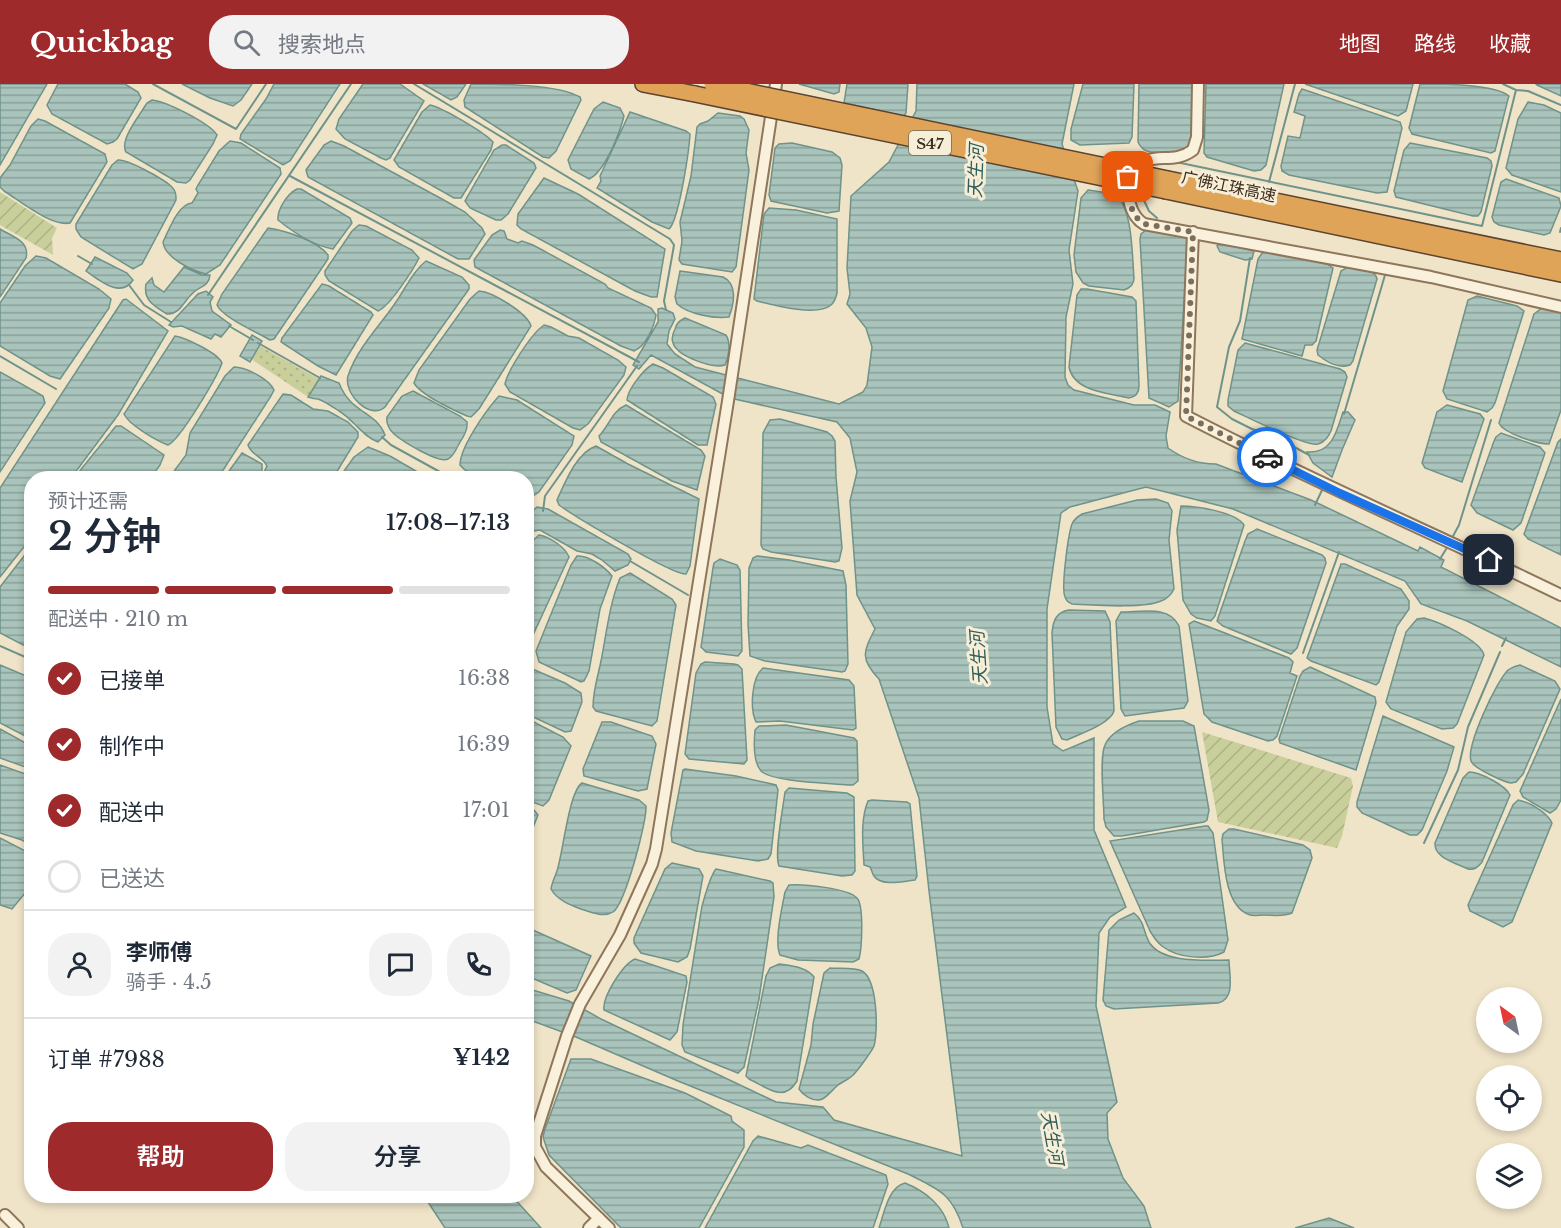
<!DOCTYPE html>
<html lang="zh">
<meta charset="utf-8">
<style>
body{margin:0;font-family:"Libre Baskerville","Noto Sans SC",serif;background:#f2f2f3;color:#1f2937;height:100vh;display:flex;flex-direction:column;font-size:22px;white-space:nowrap}
*{box-sizing:border-box;margin:0}
p{font-size:20px;color:#747a83}
.icon{flex:none;width:33px;height:33px;fill:none;stroke:currentColor;stroke-width:2;stroke-linecap:round;stroke-linejoin:round}
.map{position:relative;flex:1;overflow:hidden}
.drawer{position:absolute;left:24px;top:387px;width:510px;height:732px;display:flex;flex-direction:column;background:#fff;border-radius:24px;box-shadow:0 3px 9px #0003}
.drawer>*{flex:none}
.needle{width:39px;rotate:327deg}
.fabs{position:absolute;left:1476px;top:903px;display:grid;gap:12px}
.fabs a{display:grid;place-items:center;width:66px;height:66px;border-radius:50%;background:#fff;box-shadow:0 3px 9px #0003;font-size:30px}
.pin{position:absolute;display:grid;place-items:center;width:51px;height:51px;color:#fff;margin:-26px;border-radius:12px;box-shadow:0 3px 9px #0006}
.courier{position:absolute;display:grid;place-items:center;width:60px;height:60px;margin:-30px;border:4px solid #1a73e8;border-radius:50%;background:#fff;color:#222;box-shadow:0 2px 8px #0007}
.overview em{font-style:normal;font-weight:600}
.overview div{display:flex;flex-direction:column-reverse}
.overview{display:flex;align-items:center;justify-content:space-between;height:102px;padding:0 24px}
h1{font-size:39px;font-weight:600;line-height:45px}
.bar{display:grid;grid-template-columns:repeat(4,1fr);gap:9px 6px;align-content:center;height:72px;padding:0 24px}
.bar i{height:8px;border-radius:4px;background:#e0e1e3}
.bar .current{background:#9e2a2b}
.bar p{grid-column:span 4}
.line{display:flex;align-items:center;gap:15px;padding:0 24px;border-top:2px solid #e0e1e3}
.line div{flex:1}
.round{display:grid;place-items:center;flex:none;width:63px;height:63px;border-radius:24px;background:#f2f2f3}
ol{padding:0 24px;list-style:none}
li{display:flex;align-items:center;gap:18px;height:66px}
li p{margin-inline-start:auto}
li .icon{padding:6px;border-radius:50%;background:#9e2a2b;color:#fff;stroke-width:4}
li:last-child{color:#747a83}
li i{width:33px;height:33px;border:3px solid #e0e1e3;border-radius:50%}
.action{display:flex;gap:12px;margin-top:auto;padding:12px 24px}
.action a{flex:1;height:69px;border-radius:24px;background:#9e2a2b;color:#fff;font-size:24px;font-weight:600;line-height:69px;text-align:center}
.action a+a{background:#f2f2f3;color:#1f2937}
header{display:flex;align-items:center;gap:36px;box-sizing:border-box;height:84px;padding:0 30px;background:#9e2a2b;color:#fff}
header strong{font-size:28px}
nav{display:flex;gap:33px;margin-inline-start:auto;font-size:21px}
.search{width:420px;height:54px;background:#f2f2f3;display:flex;align-items:center;gap:15px;box-sizing:border-box;padding:0 21px;border-radius:24px;color:#747a83;font-size:22px}
.map>svg:first-child{display:block}
.grass{fill:url(#grass-dots)}
.garden{fill:url(#garden-furrows)}
.water{fill:url(#water-rules);stroke:#6f938a;stroke-width:1.5}
.lines{fill:none;stroke-linecap:round;stroke-linejoin:round}
.stream{stroke:#6f938a;stroke-width:2}
.minor-casing{stroke:#8d765c;stroke-width:14}
.highway-casing{stroke:#5b4430;stroke-width:18}
.minor{stroke:#faf1dc;stroke-width:10}
.highway{stroke:#e0a458;stroke-width:15}
.highway-bridge-casing{stroke:#5b4430;stroke-width:18;stroke-linecap:butt}
.highway-bridge{stroke:#e0a458;stroke-width:15}
.done{stroke:#7c6e5b;stroke-width:6;stroke-dasharray:0 10.8}
.route{stroke:#1a73e8;stroke-width:8}
.labels{text-anchor:middle;dominant-baseline:central;stroke-width:6;stroke-linejoin:round;paint-order:stroke}
.shield{fill:#f7eed8;stroke:#756857;stroke-width:1.5}
.shield-label{font-size:15px;font-weight:bold;fill:#3d2e20}
.street-label{font-size:16px;fill:#3d2e20;stroke:#f7eed8}
.water-label{font-size:18px;font-style:italic;fill:#2f5d5a;stroke:#f7eed8}
</style>
<header>
<strong>Quickbag</strong>
<div class="search"><svg class="icon" aria-label="search" viewBox="0 0 24 24"><circle cx="10" cy="10" r="6"/><path d="M15 15l6 6"/></svg>搜索地点</div>
<nav><a>地图</a><a>路线</a><a>收藏</a></nav>
</header>
<div class="map">
<svg width="1561" height="1144" viewBox="0 0 1561 1144">
<defs>
<pattern id="grass-dots" width="8" height="8" patternUnits="userSpaceOnUse" patternTransform="scale(1.5)"><rect width="8" height="8" fill="#c9cf9b"/><path d="M2 2h.1M6 6h.1" fill="none" stroke="#aeb285" stroke-width="1.8" stroke-linecap="round"/></pattern>
<pattern id="garden-furrows" width="10" height="10" patternUnits="userSpaceOnUse" patternTransform="scale(1.5)"><rect width="10" height="10" fill="#c9cf9b"/><path d="M-1 1l2-2M0 10L10 0M9 11l2-2" fill="none" stroke="#aeb285"/></pattern>
<pattern id="water-rules" width="6" height="5" patternUnits="userSpaceOnUse" patternTransform="scale(1.5)"><rect width="6" height="5" fill="#a9c4bc"/><path d="M0 2.5h6" fill="none" stroke="#8ba098"/></pattern>
</defs>
<rect width="100%" height="100%" fill="#f0e4c8"/>
<path class="grass" d="M260,262L319,295L308,313L251,275Z"/>
<path class="garden" d="M0,108L57,144L52,154L53,171L0,141Z
M1202,648L1351,694L1353,702L1342,752L1337,764L1218,738Z"/>
<path class="water" d="M0,0H47L0,81Z
M58,0H125L138,8L141,14L117,55L113,58L107,60L52,30L47,21Z
M182,0H252L241,16L233,22L210,14Z
M274,0H340L290,77L283,81L240,55L241,50L266,15Z
M363,0H400L424,17L390,74L386,76L381,74L345,55L336,45L339,35Z
M423,0H466L457,13L451,16Z
M471,0C499,0 557,0 580,13L581,16L556,67L549,74L543,73L465,23L464,16Z
M799,0H840L839,8L834,10Z
M847,0H908L906,29L904,32L844,19Z
M917,0H1074L1062,60L1078,107L1069,166L1073,200L1066,233L1065,293L1068,301L1074,306L1134,321H1155L1170,328L1166,352L1168,364C1183,375 1198,380 1216,380L1311,416L1418,467L1420,463L1444,476L1441,483L1561,544V583L1467,537L1421,520L1405,497L1233,425L1146,403L1070,423L1061,429L1047,525V623L1053,660L1063,667L1094,654V746L1126,823L1110,833L1099,849L1096,922L1117,1018L1107,1029L1108,1055L1123,1094L1144,1122L1151,1144H963C952,1109 938,1105 908,1090L678,997L576,953L527,935L526,904L569,917L601,935L776,1018L823,1023L834,1036L962,1072L929,807L919,714L879,595C860,575 863,568 875,545L857,511L850,417L857,388L850,354L837,338L730,314L651,271L639,285L633,281L658,238V225L662,224L673,229L675,235L669,247L667,260L675,270L695,283L839,320L863,308L867,301L872,263L866,244L847,220L850,210L847,184L851,112L889,78L916,27Z
M1083,0H1134L1132,53L1129,59L1080,61L1071,56V45Z
M1139,0H1194C1194,16 1199,52 1188,64C1182,71 1170,69 1162,69C1151,68 1143,69 1138,58Z
M1206,0H1284L1266,81L1261,86L1254,87L1207,73L1204,69Z
M1305,0H1413L1406,27L1398,32Z
M1420,0C1443,0 1494,0 1509,12L1508,15L1495,67L1491,69L1412,50L1409,44Z
M1536,0H1561V12L1537,1Z
M1302,5L1400,38L1402,44L1387,108L1377,109L1289,91L1282,87L1281,82L1288,52L1300,54L1305,32L1294,28L1299,10Z
M152,16C165,17 210,39 217,51L213,60L190,96L186,99L177,98L126,68C119,56 140,31 147,19Z
M603,18L620,24L624,32C620,48 605,88 589,95L571,85L568,76L594,25Z
M1528,18L1544,21L1561,29V108L1512,91L1506,84L1518,35Z
M430,21C443,24 484,48 493,58L491,66L461,114H454L399,83L394,76L422,28Z
M630,28L686,47L690,50C689,67 679,136 669,145L652,138L597,104L601,97L600,92Z
M718,29L740,32L744,35L749,46L746,69L749,86L736,183L732,188L682,180L679,176L682,157L680,138L691,92L697,43L700,40L708,37Z
M38,35L45,37L105,70L107,78L70,139C52,143 20,117 4,107L0,103V94L10,81L31,42Z
M230,57L241,59L280,84L281,90L220,181L206,190C192,187 164,173 163,158C169,146 178,120 192,119L198,109L196,105L198,101L219,67Z
M331,57L344,62L442,115L465,128L482,144L485,150L469,175H458L308,93L306,86L324,61Z
M792,59L832,68L840,74L842,81L839,127L827,129L771,117L769,111L775,64L779,60Z
M1410,59L1487,74L1491,77L1492,82L1481,128L1478,132H1473L1396,113L1394,107L1404,66Z
M502,61H506L534,79L536,84L508,130L501,136H496L470,124L465,117L494,66Z
M118,76C128,75 163,95 171,102C176,107 176,110 176,116L142,180L133,185L81,153L76,145V140L112,81Z
M544,94L578,110L665,165L657,213H651L635,207L521,145L517,141L518,130Z
M1506,95L1559,114L1561,122L1550,149L1544,151L1499,141L1494,138L1492,133L1501,98Z
M297,105H301L350,134L352,139L333,165C315,162 293,148 278,136C277,126 287,110 297,105Z
M1088,106L1115,110C1133,124 1132,172 1134,194C1134,201 1130,204 1124,206L1089,202L1083,199L1076,188L1074,171L1081,114Z
M769,124L796,126L837,135V209C836,213 835,218 831,221C817,233 773,221 757,217L754,215L764,130Z
M359,141L366,142L412,166L419,174C413,186 390,222 378,227L329,197L325,191V187L352,147Z
M268,144C284,146 318,157 328,171V175L274,255L270,256C257,248 223,234 217,221L222,210Z
M0,145C13,153 30,157 26,174L0,213Z
M500,146L504,147L507,155L518,159L522,157L533,161L605,200L608,204L651,224L656,231C654,243 646,262 634,267L621,262L475,183L474,176L492,151Z
M1146,146L1188,153L1178,317L1169,323L1149,314L1140,155L1141,150Z
M1219,159H1222L1254,167L1252,175L1245,176L1220,168L1217,162Z
M1267,167L1327,180L1333,184L1316,257L1312,261H1305L1302,272L1242,255L1258,175L1263,168Z
M36,172L46,174L99,205L111,215L109,224L60,295L50,292L0,262V219L25,182Z
M95,173L127,189L133,196C121,215 99,196 86,187Z
M426,177L462,193L469,201V205L385,323C370,337 343,309 348,292C357,264 380,242 396,218C405,205 413,187 426,177Z
M184,183L202,191H210C209,202 201,202 194,208C184,216 180,231 167,230C154,222 143,216 146,200L152,194L154,201L164,208Z
M1348,183C1359,185 1374,183 1377,195L1353,277L1350,281C1338,285 1327,278 1318,271L1317,266L1341,187Z
M680,187L723,193C738,200 734,220 729,233C714,235 688,230 677,220L675,213Z
M322,200L329,202L371,228L373,231L336,291L318,282L281,258L282,254Z
M1081,205H1087L1132,213L1136,217L1139,302C1139,309 1136,313 1129,314C1109,309 1074,308 1069,283L1077,211Z
M206,207L213,213L210,218L212,227L231,241L221,253L215,250L211,255L182,242L173,243L169,241L198,210Z
M479,207C493,208 527,229 531,242L479,325L471,333L467,332C453,326 421,311 414,299L419,286L470,215Z
M1477,212L1517,222L1524,227L1495,319L1492,324L1487,328L1447,315L1443,307L1468,216Z
M126,215L168,247L118,331L71,394H32L31,454L0,493V404L123,216Z
M1542,224L1561,227V326L1549,360C1537,360 1503,349 1499,339L1534,230Z
M685,234L726,251C731,259 729,273 725,281C712,285 677,272 673,259C671,254 673,249 675,245C677,239 679,237 685,234Z
M544,241L551,243L568,252L579,254L618,276L626,283L624,291L588,340L580,346L573,344L510,308L505,300C508,286 531,250 544,241Z
M252,251L262,257L250,278L240,272Z
M175,252C186,254 218,269 222,279C217,293 180,356 168,361C157,357 129,341 124,330Z
M1245,259L1340,285L1345,288L1347,293L1331,347C1328,353 1325,358 1318,360C1306,363 1249,334 1234,327L1228,322V316L1238,266Z
M653,280L663,284L713,313L716,320L707,361H698L627,316C628,305 643,286 653,280Z
M234,283C246,283 269,295 274,306L271,312L218,394H169L186,371L190,349L225,292Z
M0,288L43,312L45,319L0,388Z
M321,292L339,299C351,330 375,326 385,351L378,358C363,353 353,335 339,327C333,323 324,317 318,315C314,315 311,314 308,313Z
M413,307L460,332L467,338C468,346 463,353 459,360C456,365 454,372 448,375C439,380 402,357 394,350C389,345 386,339 387,333L402,312Z
M283,310L291,311L313,325L328,327L348,338L358,348V353L333,394H261L267,382C263,373 251,371 248,361Z
M499,312L517,316L574,352L572,361L539,408L527,416L526,394C504,394 475,400 460,381C460,363 487,325 499,312Z
M626,321L701,366L705,372L697,406L672,397L601,358L599,352C609,342 612,327 626,321Z
M1447,321L1480,330L1484,335L1462,398L1425,384L1422,379L1437,328Z
M1343,328H1348L1355,336L1342,366L1332,393L1313,379L1307,368C1332,370 1337,347 1343,328Z
M780,335L827,348L832,352L835,357L836,393L842,464L839,477L835,478L771,468L763,465L761,461L763,349L770,336Z
M116,342H121L164,371L160,381L151,394H74Z
M1501,349L1540,363L1545,369L1521,439L1513,446L1477,429L1471,421L1494,357L1496,353Z
M1561,355V471L1528,455L1524,450L1558,358Z
M596,362L628,380L699,415L690,482L686,490C674,492 574,432 559,421L557,416C565,399 576,369 596,362Z
M368,363L390,372L428,394H339L354,373Z
M242,369L262,380V388L257,394H224Z
M1156,415L1168,419L1172,427L1169,456L1174,505C1171,511 1167,515 1161,517C1143,525 1093,521 1072,520C1068,518 1067,518 1065,513C1061,504 1068,451 1072,440C1074,435 1077,433 1082,430L1137,416Z
M1181,422C1196,422 1236,428 1244,441L1215,532L1211,537L1197,534L1191,530L1183,516L1177,446Z
M537,423L548,425L628,470L631,475L628,481L615,487L602,476L592,470L577,467L540,446L534,447L527,453V428H531Z
M1257,445L1322,471L1325,474L1326,479L1297,564L1291,570L1223,542L1217,537L1245,457L1248,450Z
M539,451C550,453 565,463 569,473L527,564V462Z
M31,463L32,565H31L0,549V503Z
M577,472C588,471 605,483 612,492L600,525L589,587L584,597L581,598L539,578L536,567L571,481Z
M757,472L789,476L843,487L846,501L848,580L845,587L842,588L765,577L750,572L748,540L749,484L753,474Z
M720,475L737,481L740,486L742,567L738,572L706,568L701,563L713,484L714,479Z
M1341,480H1345L1401,505L1409,517V525L1397,542L1379,598L1376,601L1311,577L1307,574Z
M630,489L672,515L676,521L657,637L652,642L596,627L593,623C593,605 599,589 602,572C607,545 610,519 620,494Z
M1069,526L1105,527L1110,538L1114,627C1110,640 1079,650 1067,656L1062,655L1056,643L1052,549C1053,537 1056,528 1069,526Z
M1121,528C1142,528 1169,521 1179,542L1188,617L1184,624L1125,632L1121,625L1116,537Z
M1424,534C1439,538 1480,556 1484,571L1457,640L1453,644L1442,645L1391,625L1386,618L1406,548L1417,535Z
M1194,537L1289,574L1293,578L1290,589L1297,592L1277,652L1273,656L1268,657L1212,638L1204,630L1189,540Z
M705,578L734,580L738,581L742,585L747,676L744,680L689,675L685,670L696,589L701,580Z
M0,581L31,594V655L0,639Z
M1520,581L1555,597L1560,605L1523,690L1516,698L1511,699C1504,698 1473,684 1471,677C1466,662 1496,598 1508,586C1512,583 1515,582 1520,581Z
M1310,583L1375,613L1376,619L1356,686L1280,659L1279,655L1300,592L1303,587Z
M530,584L565,599L581,609L582,618L571,647L565,648L527,630V586Z
M763,584L849,596L854,602L856,644L853,646L780,637L756,638C750,626 751,594 763,584Z
M1561,615V716L1556,725L1550,729L1523,713L1520,707Z
M1383,632L1454,663L1447,687L1422,746L1417,751H1410L1362,729L1357,723V718Z
M526,634L563,653L571,662L549,716L543,722L527,716Z
M1139,637H1183L1194,642L1209,726L1207,736L1204,738L1122,752H1114L1106,743L1104,735C1104,719 1099,673 1105,661C1110,649 1127,641 1139,637Z
M602,638H611L652,652L656,660L647,705L638,707L584,692L583,685Z
M786,641L854,654L857,657L858,697L853,701H848C831,699 772,698 761,687C753,678 754,657 755,646L759,642Z
M0,645L31,662V685L0,674Z
M0,681L31,692V761L22,756L0,749Z
M685,685L736,692L776,701L778,706L771,770L768,775L758,777L696,767L672,758L671,749L683,686Z
M1469,688C1480,688 1505,701 1510,711L1482,778C1478,783 1475,786 1468,785C1456,779 1434,774 1435,759L1463,694Z
M582,699L639,716L646,722C647,738 625,820 613,828C604,834 590,828 581,825C570,821 557,816 551,805C552,798 555,793 557,787C563,769 569,707 582,699Z
M789,704L847,709L854,713L855,787L852,791L842,792L779,782C774,770 783,724 785,708Z
M872,716L907,718L910,720L917,792L915,796C904,797 881,803 874,792C872,790 872,786 870,783L864,781C863,761 860,736 868,717Z
M1518,716C1529,718 1547,728 1552,739L1512,838L1503,843L1470,827L1468,821L1513,721Z
M527,722L534,726L538,731L527,759Z
M1205,742H1208L1213,749L1228,856L1224,868C1207,877 1177,874 1162,862C1157,858 1153,852 1150,847L1110,757Z
M1229,745H1234L1303,761L1310,766L1312,774L1292,829C1283,833 1273,831 1264,831C1259,831 1254,832 1250,831C1224,823 1224,776 1222,755L1223,750Z
M0,754L31,770V802L12,825L0,821Z
M672,779L699,785L703,792L690,865L687,873L678,878L641,869L634,859V854L665,785Z
M716,785L770,797L773,799L774,813L759,915L744,983L738,989L685,968L682,961L683,941L702,822C705,812 710,792 716,785Z
M789,801C803,800 848,804 857,814C864,821 862,864 859,875L853,878L798,876L780,871C774,857 782,824 785,808Z
M1134,829C1145,838 1143,847 1149,858C1162,880 1207,876 1229,876C1229,890 1236,915 1218,919L1114,925L1106,922L1103,916L1109,846L1119,836Z
M526,843L591,872L576,906L567,909L527,892Z
M635,875L686,892L687,898L677,948L670,956L604,926C602,913 623,880 635,875Z
M779,880C792,882 806,883 814,893L797,997C784,1019 768,1004 749,995L746,992L766,892L770,884Z
M830,884C839,885 854,883 862,887C878,896 878,948 874,962C872,967 856,989 852,992C848,996 841,998 837,1002C832,1006 825,1016 819,1016C812,1017 803,1011 799,1005L811,961L813,940L824,889Z
M571,975H591L685,1009L731,1032L732,1037L744,1046V1063L699,1144H621L549,1071L543,1053L545,1045Z
M758,1052L801,1064L808,1061L886,1091L888,1100L873,1144H705L753,1057Z
M905,1099C925,1107 944,1122 949,1144H879C884,1130 888,1103 905,1099Z
M424,1112H512L541,1144H445Z
M1329,1134L1354,1144H1295Z"/>
<g class="lines">
<path class="stream" d="M153,0L236,45L266,0
M414,0L670,155L674,161L673,167L664,217L666,226
M1503,0L1516,6L1528,7L1561,21
M1176,78L1482,142L1516,6
M290,92L639,278
M1269,98L1295,0
M1140,108L1149,127L1157,134
M1560,148L1561,144
M78,172L92,180
M1250,174L1240,237L1229,263L1217,323L1232,335L1252,345L1274,352L1309,371
M129,201L144,221L171,238
M208,211L351,0
M229,242L253,256
M258,259L320,294
M0,272L56,305
M1344,330L1385,191
M382,353L391,361L451,394
M1315,421L1323,404
M543,427L545,412L637,282
M1452,454L1459,441L1491,336
M1440,475L1448,462
M630,477L688,511
M0,562L32,576
M1502,562L1506,554
M1303,569L1339,468
M1424,759L1458,686L1468,643L1500,568"/>
<defs>
<path id="minor" d="M1198,0L1197,53L1193,66C1169,84 1149,61 1128,93C1127,109 1129,131 1144,140L1431,193L1561,223
M1193,148L1186,332C1309,396 1436,450 1561,511
M5,1131L18,1144
M589,1144L599,1134
M609,1144L546,1083L535,1063V1052L567,952L580,920L620,851L652,780L656,765L728,317L776,0"/>
<path id="highway" d="M643,0L695,10
M1168,95L1561,176
M1166,107L1561,190"/>
</defs>
<use href="#minor" class="minor-casing"/>
<use href="#highway" class="highway-casing"/>
<use href="#minor" class="minor"/>
<use href="#highway" class="highway"/>
<defs>
<path id="highway-bridge" d="M712,0L1168,95
M695,10L1166,107"/>
</defs>
<use href="#highway-bridge" class="highway-bridge-casing"/>
<use href="#highway-bridge" class="highway-bridge"/>
</g>
<g class="lines">
<path class="done" d="M1128,93C1127,108 1129,131 1144,140L1193,148L1186,332L1267,373"/>
<path class="route" d="M1267,373L1340,409L1489,476"/>
</g>
<g class="labels">
<rect class="shield" x="909" y="47" width="42" height="24" rx="4.5"/>
<g class="shield-label">
<text x="930" y="59">S47</text>
</g>
<g class="street-label">
<text transform="translate(1229 102) rotate(12)">广佛江珠高速</text>
</g>
<g class="water-label">
<text transform="translate(976 87) rotate(-88)">天生河</text>
<text transform="translate(979 574) rotate(-94)">天生河</text>
<text transform="translate(1052 1054) rotate(80)">天生河</text>
</g>
</g>
</svg>
<div class="fabs">
<a><svg class="needle" viewBox="-14 -14 28 28"><path d="M0-13l5 13h-10z" fill="#e53935"/><path d="M0 13l5-13h-10z" fill="#747a83"/></svg></a>
<a><svg class="icon" aria-label="locate" viewBox="0 0 24 24"><circle cx="12" cy="12" r="6"/><path d="M12 2v4M12 18v4M2 12h4M18 12h4"/></svg></a>
<a><svg class="icon" aria-label="layers" viewBox="0 0 24 24"><path d="M12 4l9 5-9 5-9-5zM3 14l9 5 9-5"/></svg></a>
</div>
<div class="pin" style="left:1128px;top:93px;background:#ea580c"><svg class="icon" aria-label="bag" viewBox="0 0 24 24"><path d="M5 8h14l-1 12H6zM9 8a3 3 0 0 1 6 0"/></svg></div>
<div class="pin" style="left:1489px;top:476px;background:#1f2937"><svg class="icon" aria-label="home" viewBox="0 0 24 24"><path d="M3 11l9-7 9 7M6 9v11h12V9"/></svg></div>
<div class="courier" style="left:1267px;top:373px"><svg class="icon" aria-label="car" viewBox="0 0 24 24"><path d="M5 17H2v-5l4-1 3-4h7l3 4 3 1v5h-3M9 17h6M6 11h13"/><circle cx="7" cy="17" r="2"/><circle cx="17" cy="17" r="2"/></svg></div>
<section class="drawer">
<div class="overview"><div><h1>2 分钟</h1><p>预计还需</p></div><em>17:08–17:13</em></div>
<div class="bar"><i class="current"></i><i class="current"></i><i class="current"></i><i></i><p>配送中 · 210 m</p></div>
<ol>
<li><svg class="icon" aria-label="check" viewBox="0 0 24 24"><path d="M5 12l5 5 9-10"/></svg>已接单<p>16:38</p></li>
<li><svg class="icon" aria-label="check" viewBox="0 0 24 24"><path d="M5 12l5 5 9-10"/></svg>制作中<p>16:39</p></li>
<li><svg class="icon" aria-label="check" viewBox="0 0 24 24"><path d="M5 12l5 5 9-10"/></svg>配送中<p>17:01</p></li>
<li><i></i>已送达</li>
</ol>
<div class="line" style="height:108px"><a class="round"><svg class="icon" aria-label="person" viewBox="0 0 24 24"><circle cx="12" cy="8" r="4"/><path d="M4 21q1-7 8-7t8 7"/></svg></a><div><b>李师傅</b><p>骑手 · 4.5</p></div><a class="round"><svg class="icon" aria-label="chat" viewBox="0 0 24 24"><path d="M4 5h16v11H9l-5 4z"/></svg></a><a class="round"><svg class="icon" aria-label="phone" viewBox="0 0 24 24"><path d="M5 4h4l2 5-3 2q2 4 5 5l2-3 5 2v4C11 20 4 13 5 4z"/></svg></a></div>
<div class="line" style="height:78px"><div>订单 #7988</div><b>¥142</b></div>
<div class="action"><a>帮助</a><a>分享</a></div>
</section>
</div>
